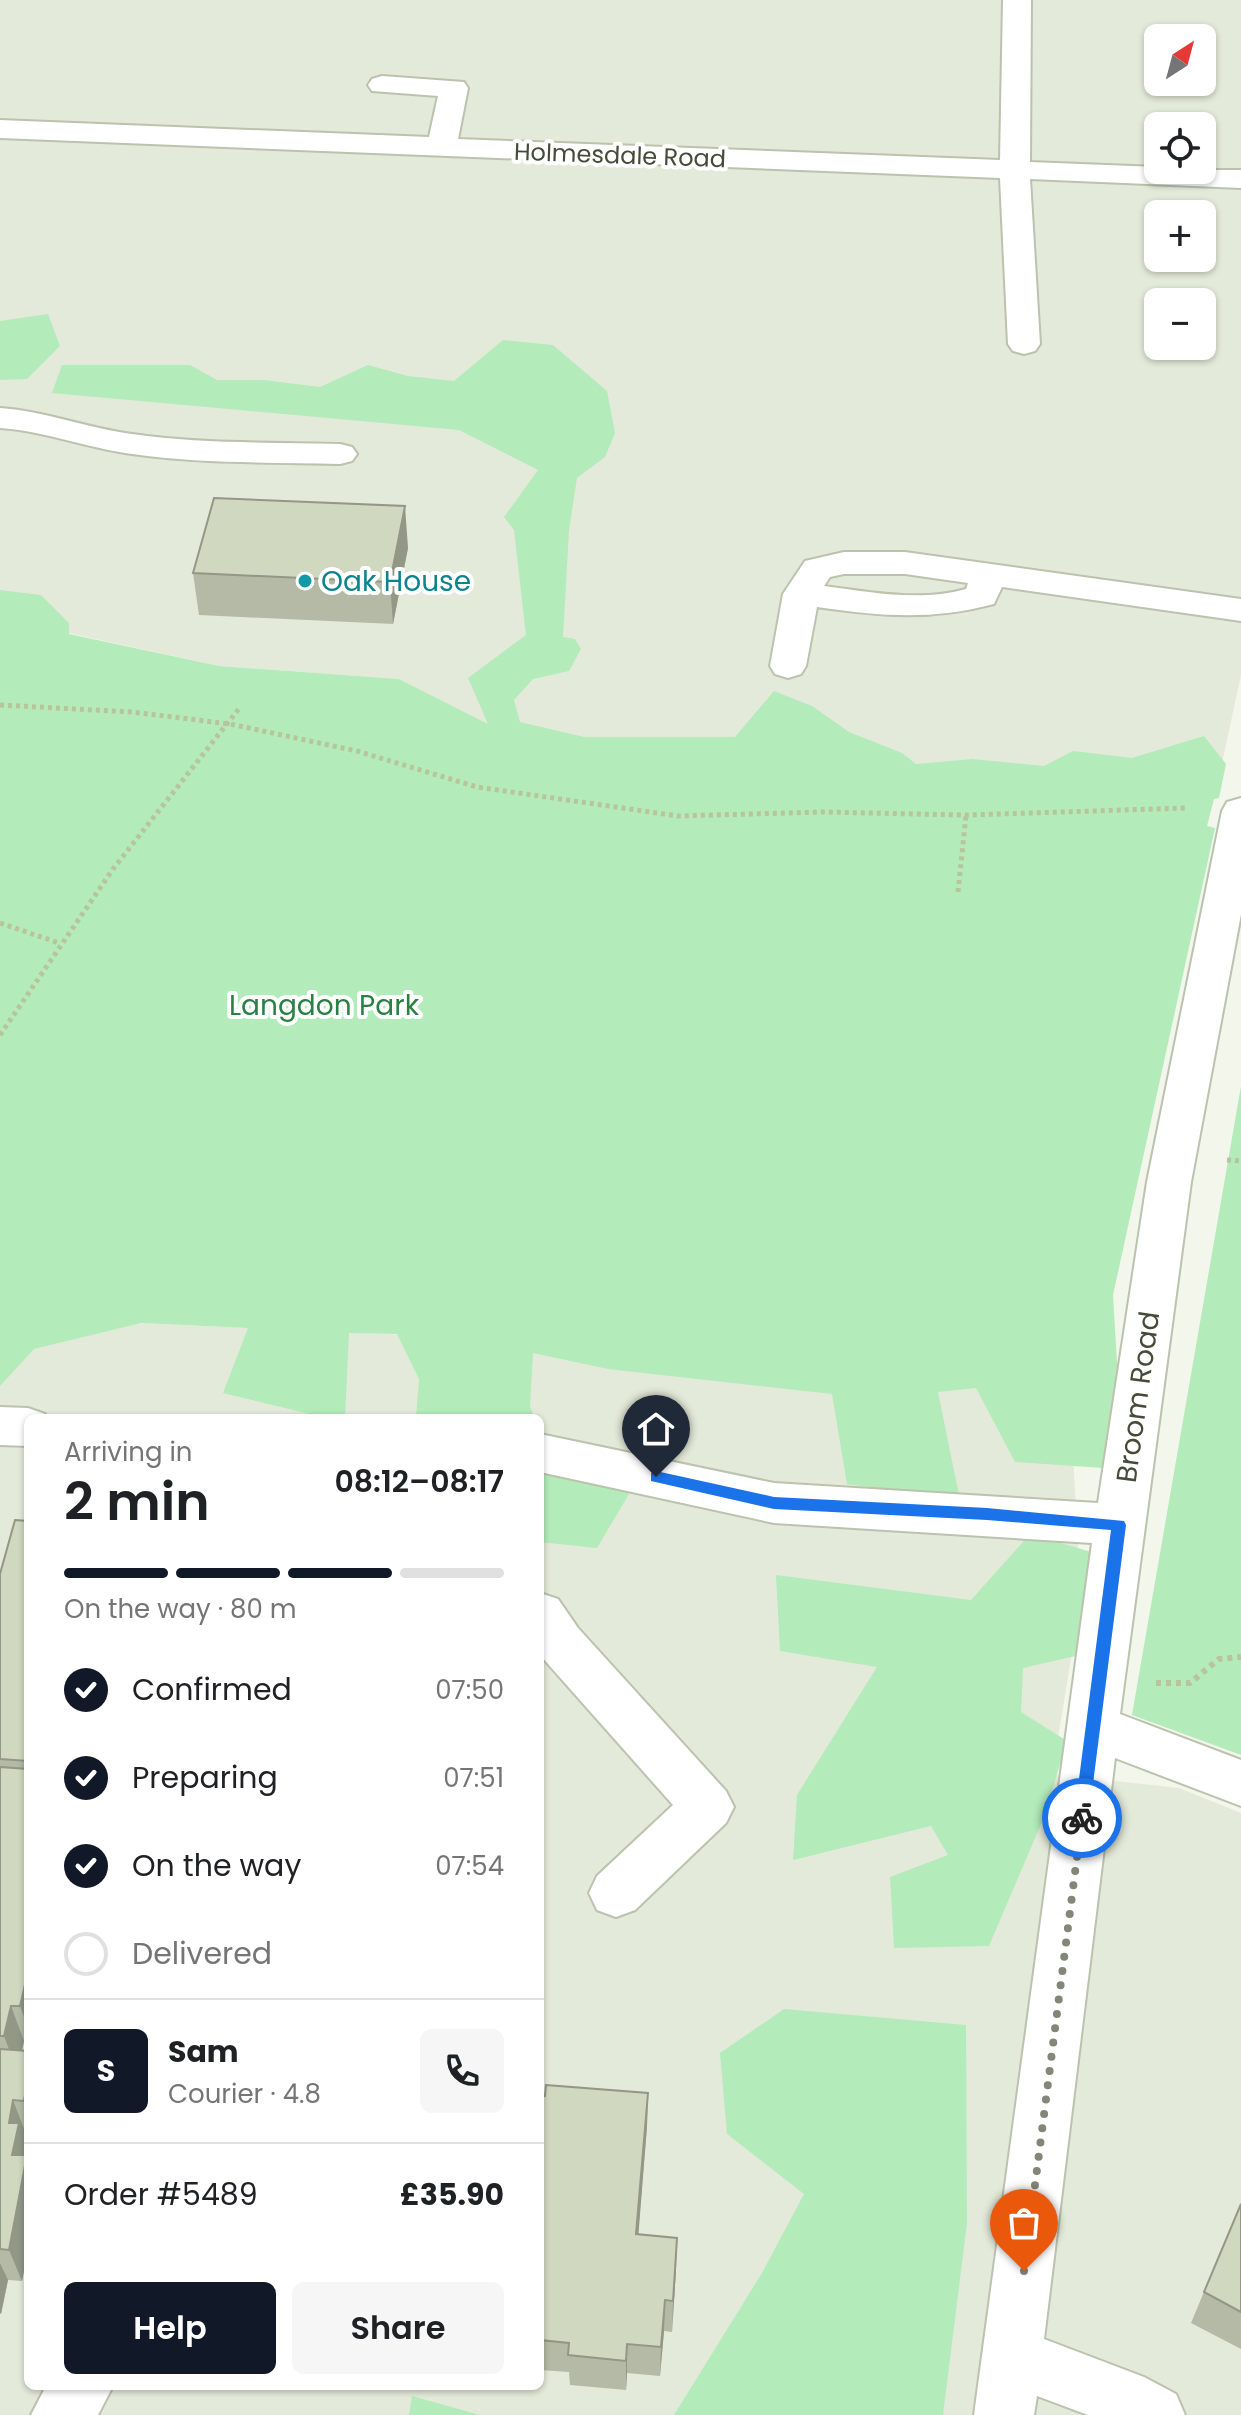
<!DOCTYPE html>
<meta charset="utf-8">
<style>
body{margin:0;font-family:Poppins,sans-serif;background:#f6f6f6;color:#202124;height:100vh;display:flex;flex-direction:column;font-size:30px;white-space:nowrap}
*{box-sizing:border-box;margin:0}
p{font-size:26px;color:#757577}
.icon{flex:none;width:44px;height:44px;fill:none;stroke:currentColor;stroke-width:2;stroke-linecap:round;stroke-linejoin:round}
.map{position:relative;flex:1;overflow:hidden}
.sheet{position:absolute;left:24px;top:1414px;width:520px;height:976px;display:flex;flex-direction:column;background:#fff;border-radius:12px;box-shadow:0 2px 6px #0004}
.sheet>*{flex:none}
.needle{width:52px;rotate:36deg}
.fabs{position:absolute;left:1144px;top:24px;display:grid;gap:16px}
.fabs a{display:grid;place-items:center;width:72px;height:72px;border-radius:12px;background:#fff;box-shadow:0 2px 6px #0004;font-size:40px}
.pin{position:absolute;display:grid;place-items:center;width:68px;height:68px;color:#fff;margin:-82px -34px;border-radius:50% 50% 50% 0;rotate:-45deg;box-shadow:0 0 8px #0007}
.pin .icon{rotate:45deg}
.courier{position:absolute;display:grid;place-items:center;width:80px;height:80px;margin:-40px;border:6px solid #1a73e8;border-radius:50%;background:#fff;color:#222;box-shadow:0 2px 10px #0007}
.overview em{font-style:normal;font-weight:600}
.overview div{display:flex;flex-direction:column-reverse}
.overview{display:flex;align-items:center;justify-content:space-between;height:136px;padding:0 40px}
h1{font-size:52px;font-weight:600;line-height:60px}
.bar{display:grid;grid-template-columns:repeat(4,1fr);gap:12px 8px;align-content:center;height:96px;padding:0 40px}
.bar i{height:10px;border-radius:6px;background:#e0e0e0}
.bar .selected{background:#111827}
.bar p{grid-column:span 4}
.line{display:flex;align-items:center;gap:20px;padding:0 40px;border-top:2px solid #e0e0e0}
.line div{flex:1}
.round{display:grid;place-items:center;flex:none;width:84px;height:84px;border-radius:12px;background:#f6f6f6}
ol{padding:0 40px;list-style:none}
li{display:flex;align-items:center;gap:24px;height:88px}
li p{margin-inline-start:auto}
li .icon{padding:8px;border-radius:50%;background:#111827;color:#fff;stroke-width:4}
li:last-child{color:#757577}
li i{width:44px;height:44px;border:4px solid #e0e0e0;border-radius:50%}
.primary-button{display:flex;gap:16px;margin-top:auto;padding:16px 40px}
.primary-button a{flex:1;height:92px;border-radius:12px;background:#111827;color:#fff;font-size:32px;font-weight:600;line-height:92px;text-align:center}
.primary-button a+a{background:#f6f6f6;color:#202124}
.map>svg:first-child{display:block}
.residential{fill:#e4ead9;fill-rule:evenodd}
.green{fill:#b3ebba}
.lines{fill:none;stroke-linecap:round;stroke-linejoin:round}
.minor-casing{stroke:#bbc2ad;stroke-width:4}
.path-far1{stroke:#b8c49e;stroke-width:5;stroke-dasharray:4 4;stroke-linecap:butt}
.path{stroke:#b8c49e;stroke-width:6;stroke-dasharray:5 5;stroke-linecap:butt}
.minor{fill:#fff;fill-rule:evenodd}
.wall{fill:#b4baa5}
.shaded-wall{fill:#929786}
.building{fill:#d1d8c0;stroke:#929786;stroke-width:2}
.route{fill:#1a73e8}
.done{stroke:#828777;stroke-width:8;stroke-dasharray:0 14.4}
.culture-dot{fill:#0f9aa8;stroke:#fff;stroke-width:3}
.labels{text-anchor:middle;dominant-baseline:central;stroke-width:8;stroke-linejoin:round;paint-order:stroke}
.far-street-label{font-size:24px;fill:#454b38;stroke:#fff}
.culture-label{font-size:28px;fill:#0d838f;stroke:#fff;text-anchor:start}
.park-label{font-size:28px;fill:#288043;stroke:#fff}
.street-label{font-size:28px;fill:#454b38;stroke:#fff}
</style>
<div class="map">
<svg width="1241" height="2415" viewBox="0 0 1241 2415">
<rect width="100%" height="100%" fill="#f2f6eb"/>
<path class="residential" d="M0,0H1241V675L1216,791L525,743L399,679L219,666L0,618ZM1158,38H1202V82H1158ZM1158,126H1202V170H1158ZM1158,214H1202V258H1158ZM1158,302H1202V346H1158Z
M0,1317L771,1351L1069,1385L1081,1598L1052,1774L1179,1788L1241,1813V2415H0ZM28,1418H540V2386H28Z"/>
<path class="green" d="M48,314L60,346L27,379L0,380V321Z
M503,340L553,345L607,391L615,433L605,457L577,478L569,530L563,637L575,639L581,649L569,671L533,679L514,700L520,722L584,737H735L774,691L812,706L849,732L902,753L916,764L972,759L1044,766L1073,751L1132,758L1204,736L1226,764L1219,798L1214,799L1207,826L1215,828L1113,1295L1119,1397L1103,1468L1015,1462L976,1388L938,1392L960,1500L847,1484L832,1394L608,1369L533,1353L530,1407L535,1418H416L419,1379L397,1334L349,1333L345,1418H326L223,1393L248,1328L141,1323L34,1349L0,1386V590L41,595L69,623V634L219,666L399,679L488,724L468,678L526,635L514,530L504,517L538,470L459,430L52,393L62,365H190L217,380H264L320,387L368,365L408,376L454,381Z
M1241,1086V1755L1132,1715Z
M540,1427L557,1459L629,1494L597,1548L540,1542Z
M1030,1534L1098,1554L1080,1655L1023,1668L1021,1712L1067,1741L1044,1817L989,1946L894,1948L890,1877L948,1855L931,1826L793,1860L797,1795L877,1667L780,1651L776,1575L971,1600Z
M784,2009L966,2025L967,2223L943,2415H674L762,2273L804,2194L727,2134L720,2053Z
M412,2396L480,2415H409Z"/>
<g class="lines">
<defs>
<path id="minor" d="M1003,0H1031L1030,162L1158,167V170H1241V188L1030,179L1040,344L1035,351L1024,354L1013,351L1008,344L1000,178L0,138V120L429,137L438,96L372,91L368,85L372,79L382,76L464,82L468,88L458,139L1000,160Z
M0,408C45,411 87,428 132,434C201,444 271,442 340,444L352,447L357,454L352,461L340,464C271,462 201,464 132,454C87,448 45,431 0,428Z
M844,552H905L1241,599V621L1002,587L994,604C930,621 881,616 817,607L806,666L801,674L788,678L775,674L770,666L783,594L805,561ZM844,574H905L968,583L966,589C920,602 870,592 824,586L830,577Z
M1241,798V914L1191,1182L1120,1714L1241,1760V1806L1115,1758L1044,2339L1144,2377L1176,2394L1185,2415H1088L1037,2396L1034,2415H974L1092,1543L774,1523L540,1472V1434L774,1483L1098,1503L1147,1182L1222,811L1227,802Z
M0,1407L28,1408L45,1414L47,1418H28V1446L0,1445Z
M540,1593L558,1599L578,1628L726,1791L734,1807L726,1823L635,1910L616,1917L597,1910L589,1893L597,1876L673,1805L540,1655Z
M46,2386H113L98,2415H31Z"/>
</defs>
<use href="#minor" class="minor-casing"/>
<path class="path-far1" d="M0,705L132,712L230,724L357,751L477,787L678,816L823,812L966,815L1188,808
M958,892L966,815
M0,923L59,943
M0,1035L113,869L241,706
M1227,1160L1241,1161"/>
<path class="path" d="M1156,1683H1190L1219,1659L1241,1657"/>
<use href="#minor" class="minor"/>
</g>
<path class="wall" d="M408,548L393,624L199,615L193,573Z
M28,1521V2041H24L22,2051H28V2134H26L25,2140L28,2146V2251L22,2281L8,2280L1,2314H0V1574Z
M648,2093L647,2126L638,2234L676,2269L672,2332L664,2331L660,2376L627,2373L626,2390L570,2385L569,2372L540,2370V2095Z
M1241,2203V2349L1191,2323Z"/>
<path class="shaded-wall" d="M405,506L408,548L393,624L390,582Z
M28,1972V2027L20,2006Z
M11,2006L24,2041L17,2070L4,2036Z
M28,2079V2113L24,2101Z
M648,2093L647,2126L636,2265V2234Z
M13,2100L26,2134L25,2140L28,2146V2251L22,2281L9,2250L12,2155L9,2123Z
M677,2238L676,2269L672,2332L673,2301Z
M0,2263L8,2280L1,2314L0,2312Z
M665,2300L664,2331L660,2376L661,2347Z
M627,2344V2373L626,2390V2361Z"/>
<path class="building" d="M214,498L405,506L390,582L193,573Z
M15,1520L28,1521V1761L0,1759V1574Z
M0,1767L28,1769V1972L20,2006H11L4,2036H0Z
M0,2049L28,2051V2079L24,2101L13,2100L9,2123H19L12,2155H27L9,2250L0,2249Z
M546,2085L648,2093L636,2234L677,2238L673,2301L665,2300L661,2347L627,2344L626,2361L568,2355L569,2343L540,2340V2095L545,2096Z
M1241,2204V2312L1204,2292Z"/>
<path class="route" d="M656,1471L774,1497L987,1508L1124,1521L1126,1525L1088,1823L1082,1825L1074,1818L1111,1530L987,1520L774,1509L651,1481V1473Z"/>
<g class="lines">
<path class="done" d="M1024,2271L1082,1818"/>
</g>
<circle class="culture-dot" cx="305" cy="581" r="8"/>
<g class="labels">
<g class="far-street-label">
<text transform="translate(620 155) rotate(2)">Holmesdale Road</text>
</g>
<g class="culture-label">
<text x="321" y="581">Oak House</text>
</g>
<g class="park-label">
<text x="324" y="1005">Langdon Park</text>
</g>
<g class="street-label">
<text transform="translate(1138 1397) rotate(-82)">Broom Road</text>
</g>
</g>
</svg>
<div class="fabs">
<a><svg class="needle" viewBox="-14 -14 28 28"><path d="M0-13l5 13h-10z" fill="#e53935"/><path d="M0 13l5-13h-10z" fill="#757577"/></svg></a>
<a><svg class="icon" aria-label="locate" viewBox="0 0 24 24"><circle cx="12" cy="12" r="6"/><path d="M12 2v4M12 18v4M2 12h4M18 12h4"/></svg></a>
<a>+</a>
<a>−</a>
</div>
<div class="pin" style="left:1024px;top:2271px;background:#ea580c"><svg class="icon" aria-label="bag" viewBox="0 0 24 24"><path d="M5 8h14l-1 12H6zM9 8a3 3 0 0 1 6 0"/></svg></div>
<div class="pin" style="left:656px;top:1477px;background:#1f2937"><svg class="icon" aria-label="home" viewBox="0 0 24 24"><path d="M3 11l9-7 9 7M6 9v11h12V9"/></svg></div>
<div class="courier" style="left:1082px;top:1818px"><svg class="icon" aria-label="bike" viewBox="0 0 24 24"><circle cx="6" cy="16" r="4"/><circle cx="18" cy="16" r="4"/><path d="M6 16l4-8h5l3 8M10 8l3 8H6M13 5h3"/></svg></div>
<section class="sheet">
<div class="overview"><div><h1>2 min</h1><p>Arriving in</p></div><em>08:12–08:17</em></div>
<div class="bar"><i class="selected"></i><i class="selected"></i><i class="selected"></i><i></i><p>On the way · 80 m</p></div>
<ol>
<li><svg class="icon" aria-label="check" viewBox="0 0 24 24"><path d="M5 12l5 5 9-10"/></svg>Confirmed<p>07:50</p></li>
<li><svg class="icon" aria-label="check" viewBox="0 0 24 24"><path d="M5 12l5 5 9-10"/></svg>Preparing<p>07:51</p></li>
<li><svg class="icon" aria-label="check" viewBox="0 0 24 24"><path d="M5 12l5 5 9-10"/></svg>On the way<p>07:54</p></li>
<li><i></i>Delivered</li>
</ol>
<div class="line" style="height:144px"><b class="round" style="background:#111827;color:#fff">S</b><div><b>Sam</b><p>Courier · 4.8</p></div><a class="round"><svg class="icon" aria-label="phone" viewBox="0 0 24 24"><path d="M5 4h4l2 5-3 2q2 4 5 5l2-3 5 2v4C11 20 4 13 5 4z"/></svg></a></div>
<div class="line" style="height:104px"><div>Order #5489</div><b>£35.90</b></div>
<div class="primary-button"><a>Help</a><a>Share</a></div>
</section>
</div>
